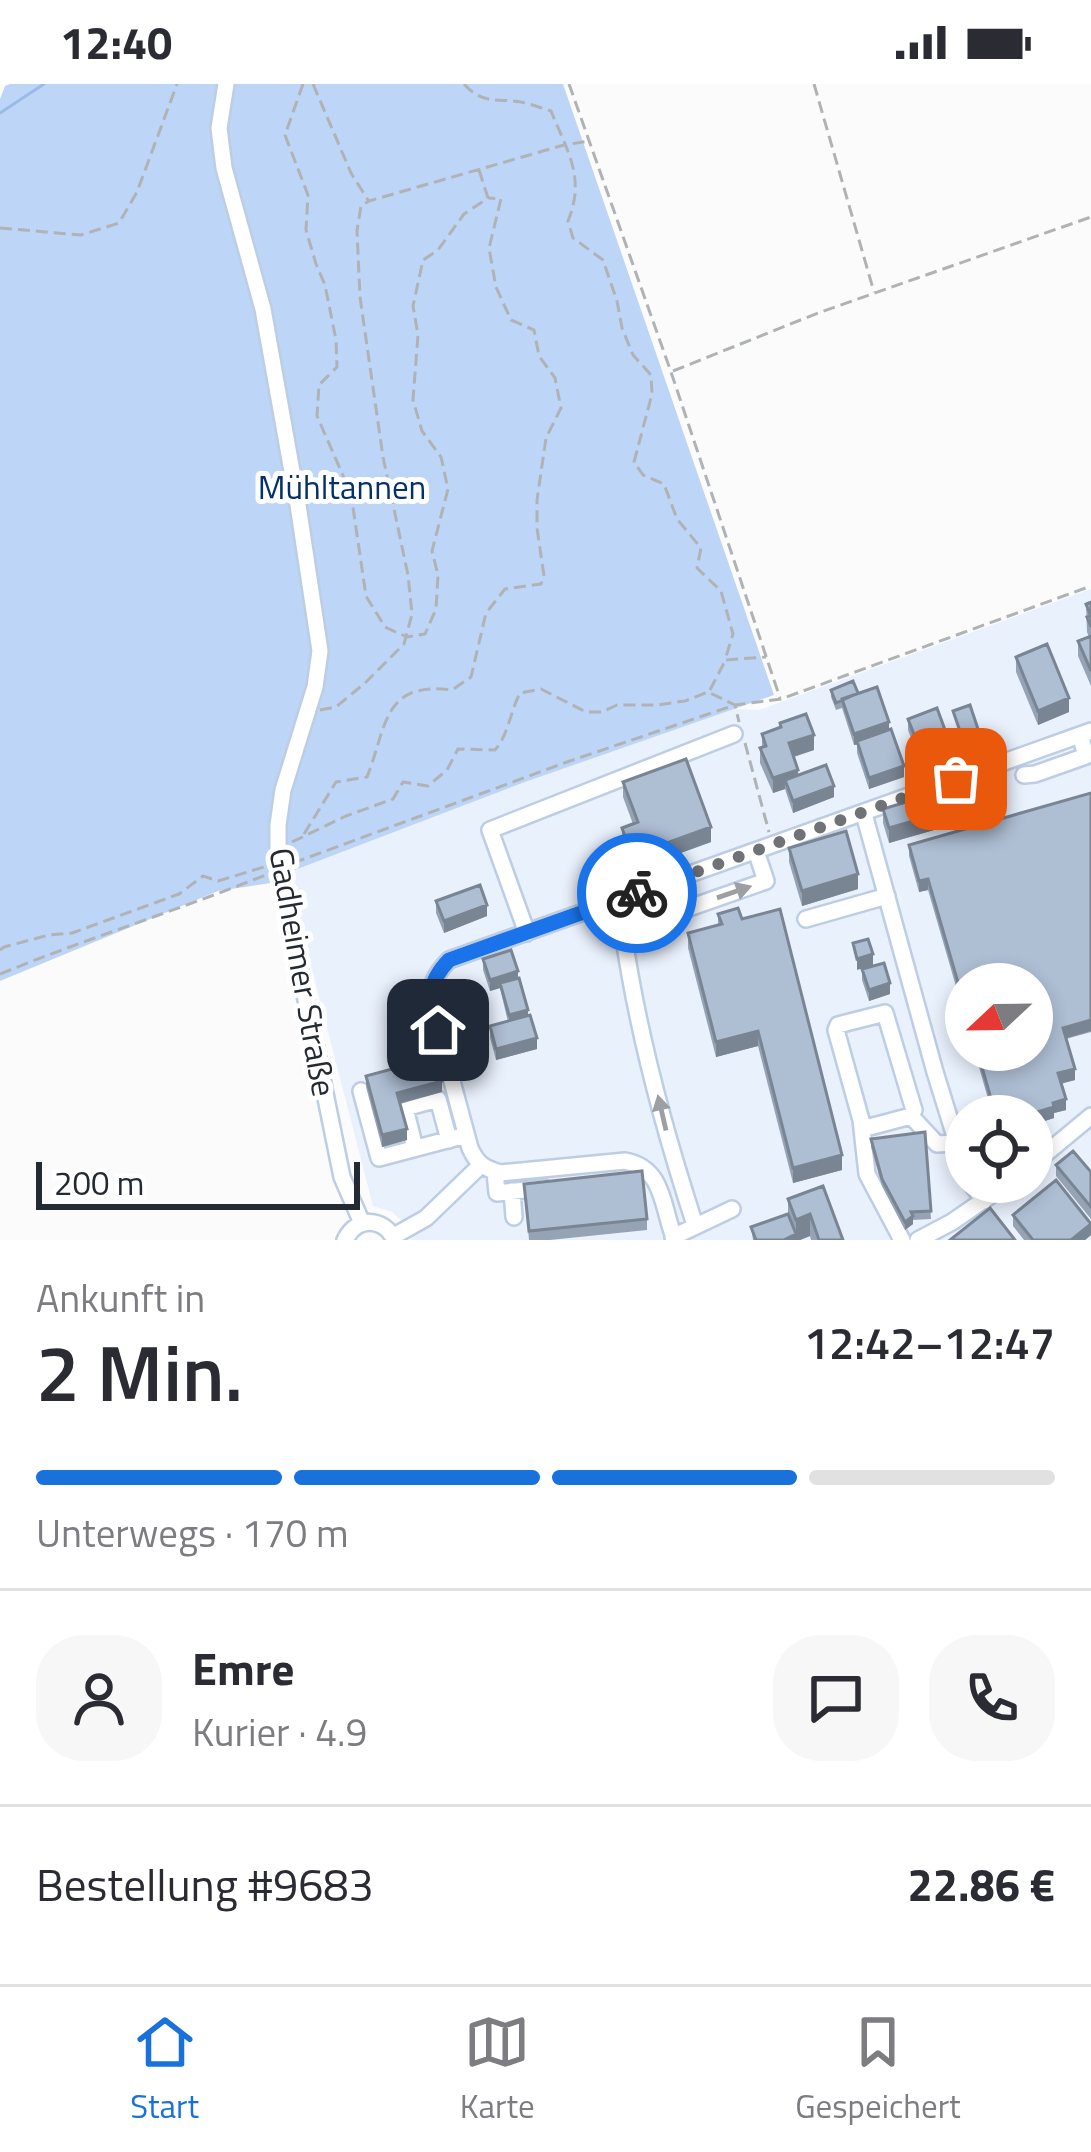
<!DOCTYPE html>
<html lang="de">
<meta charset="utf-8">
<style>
body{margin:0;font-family:"Titillium Web",sans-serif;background:#f7f7f7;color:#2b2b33;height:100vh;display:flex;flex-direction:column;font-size:45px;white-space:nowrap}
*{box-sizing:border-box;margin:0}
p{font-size:39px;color:#7c7c81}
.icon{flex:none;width:66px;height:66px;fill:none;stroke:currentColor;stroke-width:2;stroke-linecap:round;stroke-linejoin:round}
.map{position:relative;height:1156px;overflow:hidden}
.panel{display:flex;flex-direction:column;background:#fff;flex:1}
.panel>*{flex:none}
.needle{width:78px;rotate:248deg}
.controls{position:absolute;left:945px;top:879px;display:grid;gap:24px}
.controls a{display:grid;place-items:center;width:108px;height:108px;border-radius:50%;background:#fff;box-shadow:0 6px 18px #0003;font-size:60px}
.scale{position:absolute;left:36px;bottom:30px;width:324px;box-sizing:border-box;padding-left:12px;border:6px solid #242a32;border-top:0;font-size:33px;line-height:42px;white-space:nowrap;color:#242a32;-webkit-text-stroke:9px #fff;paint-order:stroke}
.pin{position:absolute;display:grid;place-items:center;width:102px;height:102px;color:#fff;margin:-51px;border-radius:24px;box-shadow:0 6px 18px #0006}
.courier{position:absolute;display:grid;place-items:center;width:120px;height:120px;margin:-60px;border:9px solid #1a73e8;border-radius:50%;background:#fff;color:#222;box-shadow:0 3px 15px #0007}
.summary em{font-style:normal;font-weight:600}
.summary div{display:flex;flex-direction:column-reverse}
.summary{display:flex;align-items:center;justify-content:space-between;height:204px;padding:0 36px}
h1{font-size:78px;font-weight:600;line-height:90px}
.bar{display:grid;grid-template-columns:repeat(4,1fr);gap:18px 12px;align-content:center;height:144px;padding:0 36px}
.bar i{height:15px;border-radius:9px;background:#e1e1e2}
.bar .active{background:#1971db}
.bar p{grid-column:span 4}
.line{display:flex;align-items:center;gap:30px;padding:0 36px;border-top:3px solid #e1e1e2}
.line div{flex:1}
.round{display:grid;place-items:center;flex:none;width:126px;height:126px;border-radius:48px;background:#f7f7f7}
.status{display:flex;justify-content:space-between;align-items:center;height:84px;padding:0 60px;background:#fff;direction:ltr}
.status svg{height:33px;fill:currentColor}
.dock{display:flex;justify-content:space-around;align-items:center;height:168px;border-top:3px solid #e1e1e2;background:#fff;font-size:33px;color:#7c7c81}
.dock a{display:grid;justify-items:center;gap:6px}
.dock .active{color:#1971db}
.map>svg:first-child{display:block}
.built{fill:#e9f1fd;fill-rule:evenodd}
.green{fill:#bdd5f6}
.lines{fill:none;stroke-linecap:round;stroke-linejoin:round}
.stream{stroke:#9abbea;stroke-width:3}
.minor-casing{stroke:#bdcde3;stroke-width:20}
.path{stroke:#b0b3b5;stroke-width:3;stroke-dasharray:12 6;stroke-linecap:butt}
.minor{stroke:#fff;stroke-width:15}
.wall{fill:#96a3b5}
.shaded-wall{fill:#7a8594}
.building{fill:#aebed3;stroke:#7a8594;stroke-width:3}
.oneway{fill:#9c9fa3}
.done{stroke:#6f7378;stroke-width:12;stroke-dasharray:0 21.6}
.route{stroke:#1a73e8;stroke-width:15}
.labels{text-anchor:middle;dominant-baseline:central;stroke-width:10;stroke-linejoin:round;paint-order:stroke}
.park-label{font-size:33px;fill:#043268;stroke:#fff}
.street-label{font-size:33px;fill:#242a32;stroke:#fff}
</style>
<div class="status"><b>12:40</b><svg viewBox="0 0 49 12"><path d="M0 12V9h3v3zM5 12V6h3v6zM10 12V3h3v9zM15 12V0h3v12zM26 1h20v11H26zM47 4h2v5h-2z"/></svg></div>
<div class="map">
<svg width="1091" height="1156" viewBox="0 0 1091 1156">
<rect width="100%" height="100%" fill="#fbfbfb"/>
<path class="built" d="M1091,505V1156H411L405,1140L392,1128L373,1122L287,789L525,698L732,625L759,626ZM966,900H1032V966H966ZM966,1032H1032V1098H966Z"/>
<path class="green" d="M10,0H563L774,611L525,698L287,789L271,799L218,807L0,897V15L5,2Z"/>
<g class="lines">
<path class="stream" d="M0,29L44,0"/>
<defs>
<path id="minor" d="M226,0L219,44L224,84L263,225L298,421L320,567L315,603L283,706L278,741V778L342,1093L362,1139
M1024,691L1035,690L1086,672L1080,651
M864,730L935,988L966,1088
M618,816L623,847L766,797L756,767
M806,835L887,812
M623,847C637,947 664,1046 695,1141
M527,849L490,746L734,650
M361,1007L379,1074L466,1051
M911,1032L937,1060L955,1059
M862,1045L911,1032L914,1026L885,929L838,941L836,946L861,1036L867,1090L902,1156
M415,1064L405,1024L438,1015L449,1056
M1032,1081L1091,1032
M495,1088L497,1109L544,1104
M970,1098L984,1117
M512,1107L514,1133
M394,1152L426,1134L481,1081
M673,1153L732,1125
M345,1156C357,1132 383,1133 395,1156
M675,1156C662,1125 665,1084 625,1077L500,1089C484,1084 477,1080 470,1064L432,923C430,902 434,891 449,876L1091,647
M918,1156L952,1138L1010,1098"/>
</defs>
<use href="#minor" class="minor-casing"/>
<path class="path" d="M303,0L285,51L308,111L306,146L316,180L325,201L336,256L337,283L319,301L317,332L351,410L366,512L385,543L407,553L425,550L436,525L438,491L432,467L448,405L441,373L422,347L413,316L418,251L413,222L423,176L438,166L464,130L488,114L479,86
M313,0L351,89L368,116
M464,0C483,21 496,14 521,18C531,20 541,24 551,27C567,67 586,93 568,137L573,154L603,176L617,217L622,244L633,271L651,291L652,310L634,378L643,391L664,400L677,435L701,464L697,484L721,507L733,550L725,576L766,573
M569,0L671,288L780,614
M814,0L874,208
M0,144L81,151L119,139L137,108L177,0
M673,287L818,229L1091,133
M710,606L725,577
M320,626L336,623L365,599L404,560L412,530L408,491L383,373L360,213L357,147L361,122L369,117L564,61L589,57
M745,659L769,748
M304,750L336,698L367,693C387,643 382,597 452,606L471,593L486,529L505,505L541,500L544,492L537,444V416L546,354L561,324L555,294L539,272L534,246L511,236L496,203L489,164L501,115L489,114
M292,758L346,732L393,715L403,698L428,702L447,686L458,665L495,666C508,652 510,628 520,609L541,605L586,628H602L617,621H657L685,617L708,608L735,621L739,638
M293,779L567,678L735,621L781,615L1091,502
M0,866L4,863L49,851L72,849L179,810L203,792L218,797L264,783
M0,890C88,854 179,826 268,790"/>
<use href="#minor" class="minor"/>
</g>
<path class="wall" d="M1091,518V602L1078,572V557L1089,553L1087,548L1086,520Z
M1016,573L1069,628L1038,641L1016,588Z
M831,606L858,609L889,646L904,693L869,705L857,669V661H854L842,624L836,626L831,613Z
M908,635L949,668L921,679L908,646Z
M780,639L814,666L794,673L798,691L834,713L793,729L785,705L773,709L760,679V664L762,663V650L780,644Z
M623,698L711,758L653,779L652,776L648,777V781L632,787L622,759V744L633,740L623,713Z
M1091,709V948L1066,955L1075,996L1061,1000L1066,1026L1054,1029V1034L1032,1041V1032H993L974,966H1032L966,900V937L928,806L919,808L909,772V761Z
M883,725L972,735L889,759L883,739Z
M789,764L858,805L802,822L789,778Z
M436,817L487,832L444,849L436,829Z
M718,830L842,1086L793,1099L758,962L716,973L688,864V849L718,841Z
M483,875L518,894L537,965L496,976L490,954V942L508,938L500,904L490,907L483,886Z
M862,885L890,910L869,917L862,896Z
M366,992L442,1008L400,1020L407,1056L382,1063L366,1003Z
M925,1048L931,1135L913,1136V1140L905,1146L882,1102L871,1063V1055Z
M1056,1081L1091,1088V1135L1056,1092Z
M524,1100L647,1135V1146L550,1156H529Z
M788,1115L843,1156H811L810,1152L800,1156H753L751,1143L788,1130Z
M1013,1131L1091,1140V1151L1085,1156H1024L1013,1142Z"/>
<path class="shaded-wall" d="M1069,614V628L1038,641V627Z
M889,638V649L854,661V650Z
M979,648V655L962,661V653Z
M814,651V666L789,674V659Z
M949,657V668L921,679V668Z
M904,682V693L869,705V694Z
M798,686V701L785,696V705L773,709V694Z
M834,702V713L793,729V717Z
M972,720V735L889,759V744Z
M711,743V758L653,779V764Z
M652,761V776L648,777V781L632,787V772Z
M858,790V805L802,822V807Z
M928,795V806L919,808V797Z
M487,821V832L444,849V837Z
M873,870V881L857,886V875Z
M518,887V898L500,899V904L490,907V896Z
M890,899V910L869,917V906Z
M528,926V937L509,942V931Z
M1091,936V947L1063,955V944Z
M758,947V962L716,973V958Z
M537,954V965L496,976V965Z
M1075,985V996L1058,1000V989Z
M442,997V1008L397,1020V1009Z
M1066,1015V1026L1054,1029V1034L1032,1041V1032H1024Z
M407,1045V1056L382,1063V1051Z
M842,1071V1086L793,1099V1084Z
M810,1130V1152L800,1156H786L796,1150V1136Z
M913,1132V1140L905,1146V1138Z
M1091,1140V1151L1085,1156H1071Z"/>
<path class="building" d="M1091,518V543L1087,533L1091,532L1086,520Z
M1091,552V587L1078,557Z
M1047,560L1069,614L1038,627L1016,573Z
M853,597L858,609L836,619L831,606Z
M877,603L889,638L854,650L842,615Z
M970,621L979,648L962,653L953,627Z
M937,624L949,657L921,668L908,635Z
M806,630L814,651L789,659L798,686L773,694L760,664L766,662L762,650L781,643L780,639Z
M891,645L904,682L869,694L857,657Z
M686,675L711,743L653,764L652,761L647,763L648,766L632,772L622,744L638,738L623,698Z
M826,681L834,702L793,717L785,696Z
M966,700L972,720L889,744L883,725Z
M1091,709V936L1063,944L1075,985L1058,989L1066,1015L1053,1019L1054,1023L1024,1032H996L977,966H1032V900H966V926L928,795L919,797L909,761Z
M846,747L858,790L802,807L789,764Z
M480,801L487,821L444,837L436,817Z
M738,824L742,835L780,825L842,1071L793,1084L758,947L716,958L688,849L722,840L718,830Z
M868,855L873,870L857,875L853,859Z
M511,866L518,887L490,896L483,875Z
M884,879L890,899L869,906L862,885Z
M519,894L528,926L509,931L500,899Z
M530,931L537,954L496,965L490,942Z
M436,973L442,997L397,1009L407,1045L382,1051L366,992Z
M925,1048L931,1127L911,1128L913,1132L905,1138L882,1095L871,1055Z
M1073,1067L1091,1088V1123L1056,1081Z
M642,1087L647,1135L529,1147L524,1100Z
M1056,1096L1091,1140L1071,1156H1033L1013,1131Z
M823,1102L843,1156H819L810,1130L796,1136L788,1115Z
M990,1124L1015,1156H950Z
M788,1130L796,1150L786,1155L787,1156H756L751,1143Z"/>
<defs><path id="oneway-solid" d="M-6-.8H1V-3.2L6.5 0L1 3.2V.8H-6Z" transform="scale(3)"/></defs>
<g class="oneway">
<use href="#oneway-solid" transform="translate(734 808) rotate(-19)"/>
<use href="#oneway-solid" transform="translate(662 1029) rotate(-103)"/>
</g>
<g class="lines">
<path class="done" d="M637,809L956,695"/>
<path class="route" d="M438,946C430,915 425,901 449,876L637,809"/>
</g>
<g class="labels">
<g class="park-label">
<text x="342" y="403">Mühltannen</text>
</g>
<g class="street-label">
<text transform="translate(303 888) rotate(80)">Gadheimer Straße</text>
</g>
</g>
</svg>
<div class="controls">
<a><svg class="needle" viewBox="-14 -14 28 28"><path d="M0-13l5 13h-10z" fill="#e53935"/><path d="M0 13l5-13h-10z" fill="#7c7c81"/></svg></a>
<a><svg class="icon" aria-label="locate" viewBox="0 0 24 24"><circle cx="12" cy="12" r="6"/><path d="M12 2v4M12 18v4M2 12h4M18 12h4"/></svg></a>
</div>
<div class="scale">200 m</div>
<div class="pin" style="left:956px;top:695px;background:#ea580c"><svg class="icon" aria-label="bag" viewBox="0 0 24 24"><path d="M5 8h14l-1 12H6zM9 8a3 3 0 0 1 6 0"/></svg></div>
<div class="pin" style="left:438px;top:946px;background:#1f2937"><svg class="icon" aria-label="home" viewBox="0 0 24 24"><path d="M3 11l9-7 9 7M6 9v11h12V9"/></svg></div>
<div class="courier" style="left:637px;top:809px"><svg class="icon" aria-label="bike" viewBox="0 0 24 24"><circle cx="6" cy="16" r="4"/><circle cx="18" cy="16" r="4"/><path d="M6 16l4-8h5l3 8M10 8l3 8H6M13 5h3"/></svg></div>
</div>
<section class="panel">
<div class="summary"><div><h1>2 Min.</h1><p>Ankunft in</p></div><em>12:42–12:47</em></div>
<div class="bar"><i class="active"></i><i class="active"></i><i class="active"></i><i></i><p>Unterwegs · 170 m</p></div>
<div class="line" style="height:216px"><a class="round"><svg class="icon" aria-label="person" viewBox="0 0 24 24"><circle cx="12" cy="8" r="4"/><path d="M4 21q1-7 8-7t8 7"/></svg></a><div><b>Emre</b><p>Kurier · 4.9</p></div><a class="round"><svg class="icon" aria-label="chat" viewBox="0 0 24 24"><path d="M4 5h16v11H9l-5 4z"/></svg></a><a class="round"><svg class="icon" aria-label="phone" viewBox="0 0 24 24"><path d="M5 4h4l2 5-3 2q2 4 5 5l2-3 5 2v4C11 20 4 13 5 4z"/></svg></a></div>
<div class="line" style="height:156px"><div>Bestellung #9683</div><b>22.86 €</b></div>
</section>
<nav class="dock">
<a class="active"><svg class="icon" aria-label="home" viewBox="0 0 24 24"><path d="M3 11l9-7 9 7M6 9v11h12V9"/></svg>Start</a>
<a><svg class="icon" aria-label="map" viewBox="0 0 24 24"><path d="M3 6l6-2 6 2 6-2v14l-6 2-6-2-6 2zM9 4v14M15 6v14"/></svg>Karte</a>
<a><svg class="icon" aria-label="saved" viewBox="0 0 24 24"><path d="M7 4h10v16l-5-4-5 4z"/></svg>Gespeichert</a>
</nav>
